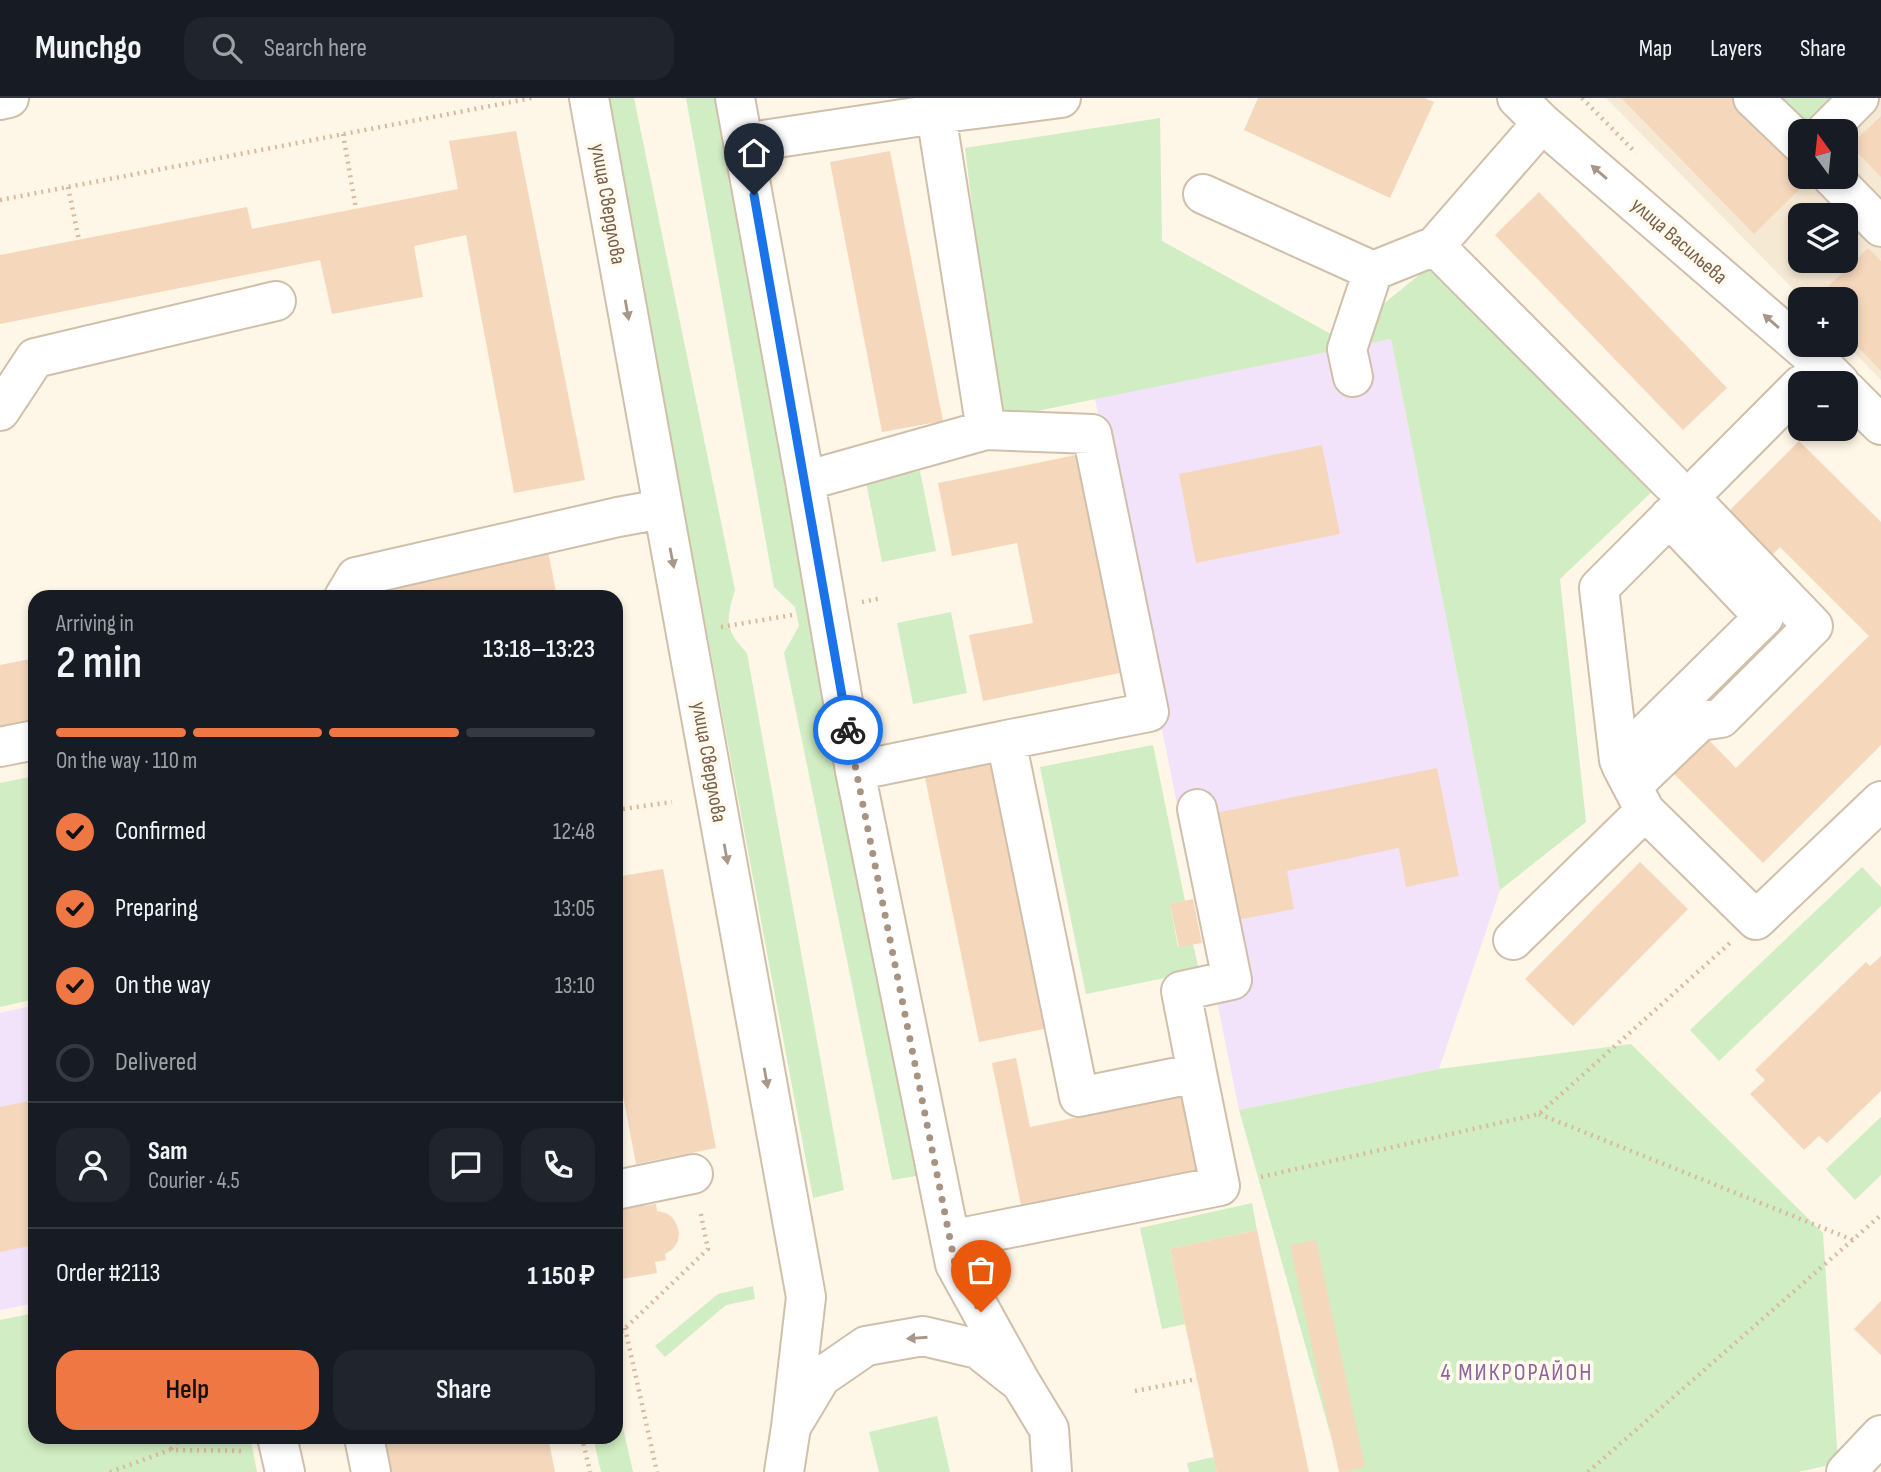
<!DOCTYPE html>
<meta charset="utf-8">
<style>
body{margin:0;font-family:"Sofia Sans Condensed",sans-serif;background:#20242c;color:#f1f3f6;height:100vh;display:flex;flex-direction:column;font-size:26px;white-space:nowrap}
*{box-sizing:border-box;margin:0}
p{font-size:23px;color:#9ea1a6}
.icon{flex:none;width:38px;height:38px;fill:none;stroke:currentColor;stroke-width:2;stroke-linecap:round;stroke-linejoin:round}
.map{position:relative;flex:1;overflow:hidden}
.details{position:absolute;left:28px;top:492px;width:595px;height:854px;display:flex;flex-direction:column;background:#171b24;border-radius:21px;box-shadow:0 4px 10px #0003}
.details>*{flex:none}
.needle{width:46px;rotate:345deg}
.controls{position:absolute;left:1788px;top:21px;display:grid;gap:14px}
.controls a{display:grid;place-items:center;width:70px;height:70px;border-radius:14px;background:#171b24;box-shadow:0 4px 10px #0003;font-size:35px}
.pin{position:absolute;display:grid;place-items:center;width:60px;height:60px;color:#fff;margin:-72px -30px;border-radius:50% 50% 50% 0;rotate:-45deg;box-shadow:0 0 7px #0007}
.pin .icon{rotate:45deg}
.courier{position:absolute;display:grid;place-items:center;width:70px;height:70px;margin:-35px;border:5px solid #1a73e8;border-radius:50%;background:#fff;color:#222;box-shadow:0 2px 9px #0007}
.headline em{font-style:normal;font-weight:600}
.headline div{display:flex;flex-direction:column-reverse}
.headline{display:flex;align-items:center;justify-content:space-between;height:119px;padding:0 28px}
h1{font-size:46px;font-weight:600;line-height:52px}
.bar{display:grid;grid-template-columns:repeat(4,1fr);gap:10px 7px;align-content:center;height:84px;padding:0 28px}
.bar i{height:9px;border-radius:5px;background:#363941}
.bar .on{background:#e74}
.bar p{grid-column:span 4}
.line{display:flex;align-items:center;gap:18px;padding:0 28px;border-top:2px solid #363941}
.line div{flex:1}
.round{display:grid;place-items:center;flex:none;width:74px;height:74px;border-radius:21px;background:#20242c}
ol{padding:0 28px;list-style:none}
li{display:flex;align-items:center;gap:21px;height:77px}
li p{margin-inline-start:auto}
li .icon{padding:7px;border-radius:50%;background:#e74;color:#111;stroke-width:4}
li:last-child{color:#9ea1a6}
li i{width:38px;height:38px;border:4px solid #363941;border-radius:50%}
.action{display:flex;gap:14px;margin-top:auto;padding:14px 28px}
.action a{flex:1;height:80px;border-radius:21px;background:#e74;color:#111;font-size:28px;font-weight:600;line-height:80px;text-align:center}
.action a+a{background:#20242c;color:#f1f3f6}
header{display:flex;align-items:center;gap:42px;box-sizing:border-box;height:98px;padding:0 35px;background:#171b24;border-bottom:2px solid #363941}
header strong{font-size:33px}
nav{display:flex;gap:38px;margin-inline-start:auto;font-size:24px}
.search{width:490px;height:63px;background:#20242c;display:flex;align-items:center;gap:18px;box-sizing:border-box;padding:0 24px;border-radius:21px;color:#9ea1a6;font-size:26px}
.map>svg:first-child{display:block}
.residential{fill:#f6e9d4;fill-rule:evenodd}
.education{fill:#f3e3fa}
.green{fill:#d1edc3}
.building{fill:#f5d7bc}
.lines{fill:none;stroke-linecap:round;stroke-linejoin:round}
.minor-casing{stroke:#d0bfab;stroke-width:42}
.path{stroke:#daba9f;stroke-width:4.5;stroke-dasharray:2 5;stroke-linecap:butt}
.minor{stroke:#fff;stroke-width:38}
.oneway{fill:#a89689}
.done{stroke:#a89380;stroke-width:7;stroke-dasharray:0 12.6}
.route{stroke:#1a73e8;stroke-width:9}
.labels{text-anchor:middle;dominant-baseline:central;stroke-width:7;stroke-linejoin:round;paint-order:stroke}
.street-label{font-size:21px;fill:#795e49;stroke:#fffaee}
.quarter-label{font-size:24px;letter-spacing:2px;fill:#8e649d;stroke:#fffaee}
</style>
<header>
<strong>Munchgo</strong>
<div class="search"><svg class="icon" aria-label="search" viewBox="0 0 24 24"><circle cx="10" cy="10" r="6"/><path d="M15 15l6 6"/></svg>Search here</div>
<nav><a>Map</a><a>Layers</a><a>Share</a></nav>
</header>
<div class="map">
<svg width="1881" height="1374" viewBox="0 0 1881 1374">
<rect width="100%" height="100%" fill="#fef6e6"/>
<path class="residential" d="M1606,0H1881V282L1846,246V201H1803ZM1801,33H1846V79H1801ZM1801,117H1846V163H1801Z"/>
<path class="education" d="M1391,241L1500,792L1439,971L1239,1012L1095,301Z
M35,907V1205L0,1212V915Z"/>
<path class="green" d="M607,0H634L735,492C726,523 724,531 747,555L844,1092L813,1100Z
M686,0H715L922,1077L892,1082L784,555L799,528L795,509L774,489Z
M1780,0H1835L1807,28Z
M1160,20L1162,143L1340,241L1434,165L1657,389L1560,481L1586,724L1500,792L1391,241L998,321L965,50Z
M920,373L936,453L882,464L866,384Z
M951,514L967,595L913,606L897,525Z
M1153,647L1185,803L1170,806L1178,849L1193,846L1199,873L1086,896L1040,669Z
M35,678V901L0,909V685Z
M1862,769L1881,789V808L1719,963L1690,932Z
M1631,946L1823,1135L1838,1365L1798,1374H1341L1239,1012L1439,971Z
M1881,1019V1077L1855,1102L1826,1071Z
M1252,1105L1257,1132L1170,1151L1185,1226L1162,1231L1140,1130Z
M753,1188L755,1201L726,1207L665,1259L655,1248L718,1196Z
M35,1215V1339H250L257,1374H0V1222Z
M616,1299L633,1374H601L593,1339H616Z
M937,1318L950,1374H879L869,1334Z
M1214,1359L1217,1374H1189L1187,1365Z"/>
<path class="building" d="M1258,0H1424L1434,4L1390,100L1244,32Z
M1621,0H1736L1801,66V79H1812L1754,136Z
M1881,18V79L1850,47Z
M516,33L585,382L514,395L466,137L414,148L423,199L332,216L320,162L0,226V157L247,109L252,131L458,91L449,43Z
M890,53L943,323L882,334L830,64Z
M1539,94L1727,290L1683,332L1495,137Z
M1868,150L1881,163V273L1846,237V201H1815Z
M1799,343L1881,424V647L1763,765L1673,675L1707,640L1736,670L1869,538L1780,449L1767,462L1724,418Z
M1322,347L1340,436L1196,465L1179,376Z
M1076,357L1120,575L983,603L969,537L1033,525L1017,445L952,458L938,385Z
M548,453L557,499H365L363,489Z
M35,560V627L0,634V567Z
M1002,649L1059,928L979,944L922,665Z
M1437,670L1459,778L1406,789L1399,750L1287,773L1294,811L1237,822L1215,715Z
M1640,764L1688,811L1573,928L1525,881Z
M663,771L716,1050L636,1066L616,961V779Z
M1193,801L1202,845L1179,849L1170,806Z
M1881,858V993L1827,1045L1819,1038L1804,1052L1750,996L1765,982L1755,972L1866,864L1870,868Z
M1016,960L1030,1029L1185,997L1200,1071L1021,1107L992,965Z
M35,1002V1070L29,1071L35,1098V1147L0,1154V1009Z
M641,1096L644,1108L656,1106L657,1113L666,1115L672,1119L677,1127L679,1135L678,1143L673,1151L665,1156L666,1162L655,1164L657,1175L616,1182V1101Z
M1257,1132L1309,1374H1217L1185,1226L1170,1151Z
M1316,1142L1365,1369L1343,1374H1339L1290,1147Z
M1881,1203V1257L1854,1231Z
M381,1339H548L555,1374H388Z"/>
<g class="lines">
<defs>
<path id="minor" d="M589,0L806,1199L791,1329
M735,0L805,383L855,673L955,1166L1021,1285
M1517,0L1542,25L1821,266L1840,285
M1753,0L1801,46
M0,2L9,0
M936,16L1061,0
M1826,33L1859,0
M744,45L936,16L986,332
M1832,79L1881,129
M1203,96L1373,173
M1435,148L1542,25
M1353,279L1347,251L1373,173L1435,148L1671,385
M1846,292L1881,327
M0,313L35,260L276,203
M805,383L986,332L1092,336L1149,614L1006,642
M1669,419L1764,519L1619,662L1599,490L1801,287
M344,499L356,479L618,419L662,411
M0,649L35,642
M1621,667L1645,713L1756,822L1881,703
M855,673L1006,642L1079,999L1197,975L1220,1088L950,1142
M1632,688L1700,623L1721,620L1813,528L1689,399
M1513,842L1645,713
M1197,975L1181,893L1232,882L1197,711
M616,1092L693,1076
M277,1339L285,1374
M364,1339L371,1374
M784,1374L791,1329L821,1279L866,1248L923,1238L978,1251L1021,1285L1049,1331L1052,1374
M1846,1374L1881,1337"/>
</defs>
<use href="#minor" class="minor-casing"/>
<path class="path" d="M1582,0L1636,55
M343,36L356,111
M68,89L79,142
M0,102L532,0
M862,504L882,500
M721,529L792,517
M616,712L672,704
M1539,1016L1853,1142
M1261,1079L1539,1016L1730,845
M625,1230L657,1374
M616,1239L708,1151L700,1112
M1135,1293L1197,1281
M582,1339L590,1374
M171,1351L182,1339
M110,1374L170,1352L245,1353
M1588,1374L1881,1117"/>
<use href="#minor" class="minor"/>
</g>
<defs><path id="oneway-solid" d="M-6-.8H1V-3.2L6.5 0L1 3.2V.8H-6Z" transform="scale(1.75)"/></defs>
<g class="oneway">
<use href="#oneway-solid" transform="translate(1599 74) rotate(-139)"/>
<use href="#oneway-solid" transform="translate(627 212) rotate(80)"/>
<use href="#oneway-solid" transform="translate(1771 223) rotate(-139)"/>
<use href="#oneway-solid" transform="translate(672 460) rotate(79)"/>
<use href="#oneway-solid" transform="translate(726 756) rotate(80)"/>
<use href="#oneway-solid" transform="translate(766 980) rotate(80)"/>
<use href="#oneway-solid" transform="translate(917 1240) rotate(176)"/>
</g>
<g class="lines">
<path class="done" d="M848,632L955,1166L981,1214"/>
<path class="route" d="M754,97L848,632"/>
</g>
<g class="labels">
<g class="street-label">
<text transform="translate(608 106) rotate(80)">улица Свердлова</text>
<text transform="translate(1679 143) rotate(41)">улица Васильева</text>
<text transform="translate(709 664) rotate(80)">улица Свердлова</text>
</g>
<g class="quarter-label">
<text x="1517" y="1274">4 МИКРОРАЙОН</text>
</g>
</g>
</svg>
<div class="controls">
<a><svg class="needle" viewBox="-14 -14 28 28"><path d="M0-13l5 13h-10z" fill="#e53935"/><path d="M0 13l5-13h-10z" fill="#9ea1a6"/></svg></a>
<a><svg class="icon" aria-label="layers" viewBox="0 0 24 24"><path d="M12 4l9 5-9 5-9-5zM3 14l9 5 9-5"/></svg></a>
<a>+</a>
<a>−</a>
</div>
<div class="pin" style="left:981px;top:1214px;background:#ea580c"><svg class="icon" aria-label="bag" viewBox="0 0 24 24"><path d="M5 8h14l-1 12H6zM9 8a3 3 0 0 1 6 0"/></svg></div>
<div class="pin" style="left:754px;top:97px;background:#1f2937"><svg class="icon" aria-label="home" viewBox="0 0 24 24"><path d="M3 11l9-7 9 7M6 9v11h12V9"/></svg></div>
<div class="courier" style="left:848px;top:632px"><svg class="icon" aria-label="bike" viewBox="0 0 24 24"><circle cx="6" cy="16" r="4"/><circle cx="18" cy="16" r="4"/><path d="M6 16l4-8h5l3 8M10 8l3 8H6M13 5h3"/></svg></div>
<section class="details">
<div class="headline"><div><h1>2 min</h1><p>Arriving in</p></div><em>13:18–13:23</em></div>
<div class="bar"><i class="on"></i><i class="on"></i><i class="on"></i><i></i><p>On the way · 110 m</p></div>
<ol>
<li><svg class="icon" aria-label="check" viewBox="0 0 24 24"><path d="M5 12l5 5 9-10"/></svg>Confirmed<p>12:48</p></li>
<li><svg class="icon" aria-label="check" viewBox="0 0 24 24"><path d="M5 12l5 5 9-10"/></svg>Preparing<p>13:05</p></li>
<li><svg class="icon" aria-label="check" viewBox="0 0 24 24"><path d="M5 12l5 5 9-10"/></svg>On the way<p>13:10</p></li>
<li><i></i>Delivered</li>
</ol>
<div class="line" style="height:126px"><a class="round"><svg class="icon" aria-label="person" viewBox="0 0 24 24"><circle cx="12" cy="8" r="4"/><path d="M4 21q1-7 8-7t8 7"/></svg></a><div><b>Sam</b><p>Courier · 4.5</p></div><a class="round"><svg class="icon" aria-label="chat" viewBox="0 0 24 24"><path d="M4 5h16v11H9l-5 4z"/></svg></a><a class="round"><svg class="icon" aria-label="phone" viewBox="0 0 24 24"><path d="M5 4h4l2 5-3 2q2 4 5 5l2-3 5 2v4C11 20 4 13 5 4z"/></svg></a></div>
<div class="line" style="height:91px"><div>Order #2113</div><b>1 150 ₽</b></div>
<div class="action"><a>Help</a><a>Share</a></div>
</section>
</div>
